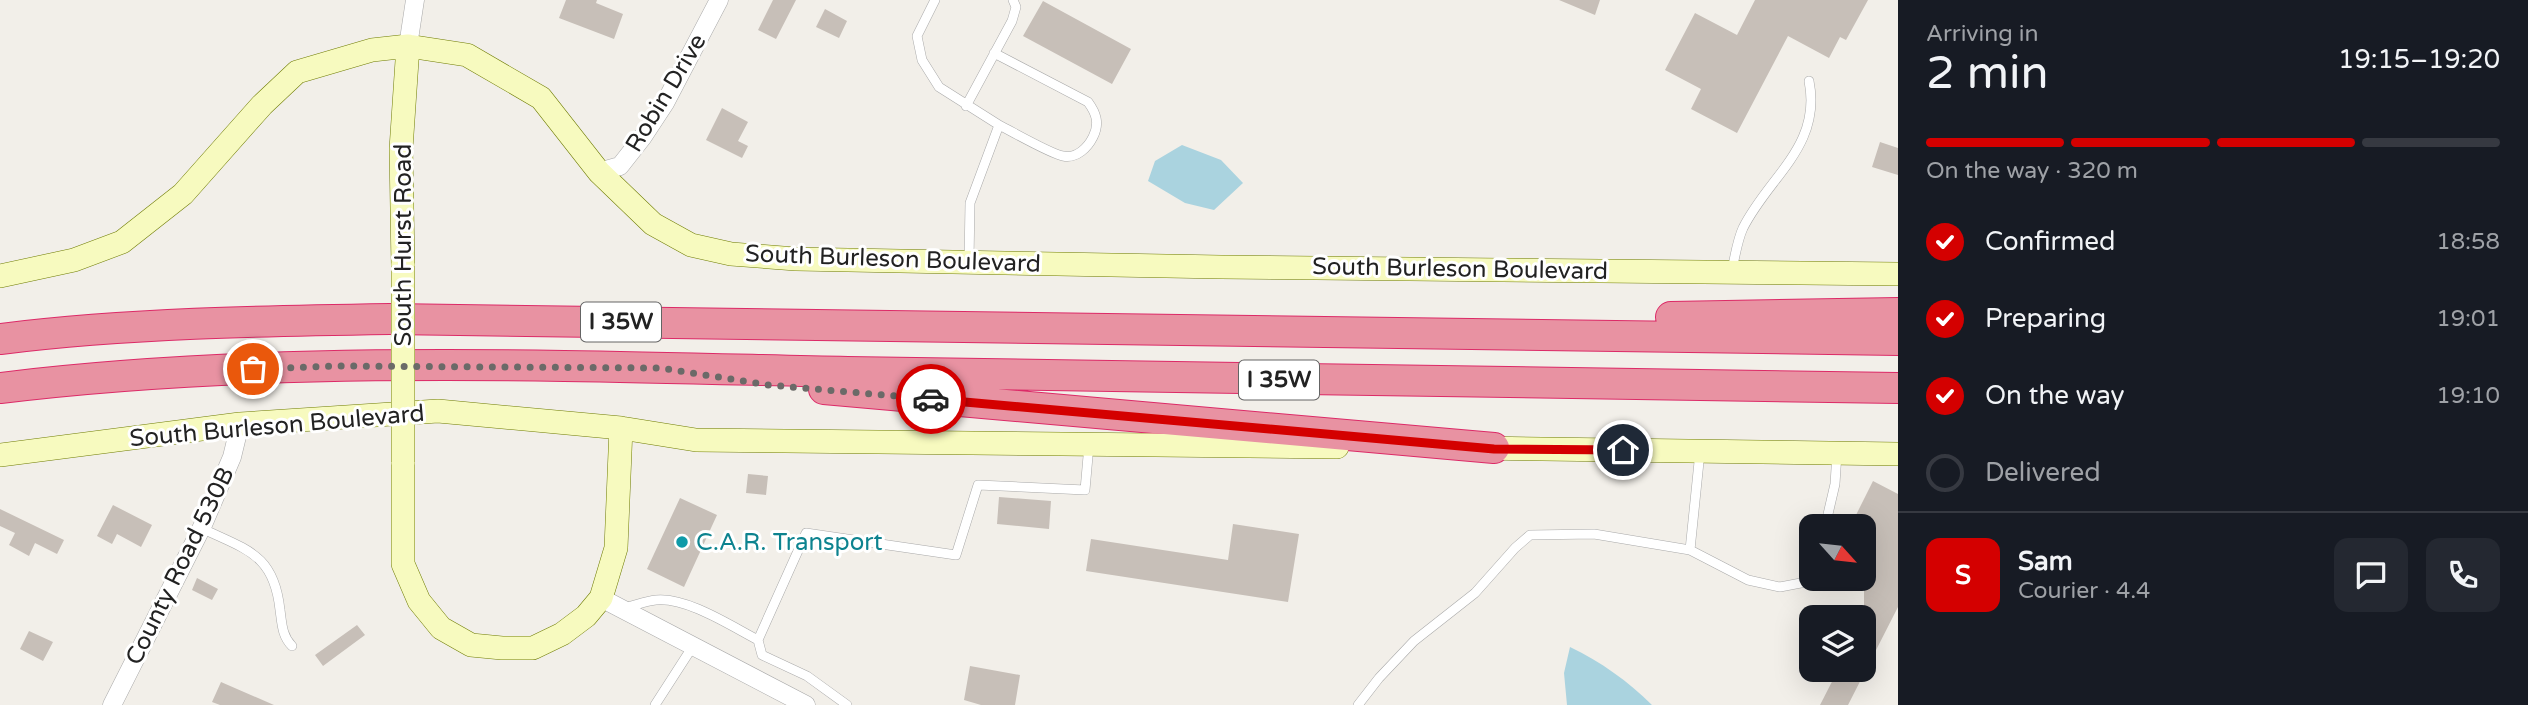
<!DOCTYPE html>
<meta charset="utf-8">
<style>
body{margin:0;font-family:"Varela Round",sans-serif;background:#242831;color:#f1f3f6;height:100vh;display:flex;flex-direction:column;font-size:26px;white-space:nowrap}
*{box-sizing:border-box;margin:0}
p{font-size:23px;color:#9ea1a6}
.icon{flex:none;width:38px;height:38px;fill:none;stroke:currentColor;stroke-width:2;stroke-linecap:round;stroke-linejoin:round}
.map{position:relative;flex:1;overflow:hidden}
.panel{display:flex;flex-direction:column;background:#171b24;width:630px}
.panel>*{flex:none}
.needle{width:46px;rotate:117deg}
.tools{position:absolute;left:1799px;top:514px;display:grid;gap:14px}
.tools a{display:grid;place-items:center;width:77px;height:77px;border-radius:14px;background:#171b24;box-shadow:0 7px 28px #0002;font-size:35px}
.pin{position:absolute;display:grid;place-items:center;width:60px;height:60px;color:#fff;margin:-30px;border:4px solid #fff;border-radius:50%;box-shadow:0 2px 7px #0007}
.courier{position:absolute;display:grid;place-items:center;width:70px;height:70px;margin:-35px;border:5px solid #d40000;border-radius:50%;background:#fff;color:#222;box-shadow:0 2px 9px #0007}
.overview em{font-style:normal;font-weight:600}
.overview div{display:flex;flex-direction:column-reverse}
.overview{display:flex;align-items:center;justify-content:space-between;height:119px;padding:0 28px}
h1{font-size:46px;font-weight:600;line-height:52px}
.bar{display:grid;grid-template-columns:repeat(4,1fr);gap:10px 7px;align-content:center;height:84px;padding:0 28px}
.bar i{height:9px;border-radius:5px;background:#363941}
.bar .current{background:#d40000}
.bar p{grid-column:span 4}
.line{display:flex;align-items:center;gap:18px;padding:0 28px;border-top:2px solid #363941}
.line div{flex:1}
.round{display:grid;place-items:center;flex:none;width:74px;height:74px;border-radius:14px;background:#242831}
ol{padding:0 28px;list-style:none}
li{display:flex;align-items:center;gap:21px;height:77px}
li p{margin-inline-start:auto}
li .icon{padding:7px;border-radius:50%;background:#d40000;color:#fff;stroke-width:4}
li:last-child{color:#9ea1a6}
li i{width:38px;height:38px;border:4px solid #363941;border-radius:50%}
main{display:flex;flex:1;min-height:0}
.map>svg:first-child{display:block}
.water{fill:#aad3df}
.building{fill:#c7bfb8}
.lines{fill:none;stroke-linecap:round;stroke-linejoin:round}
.lane-casing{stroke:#a9a9a9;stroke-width:10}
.street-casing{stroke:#a9a9a9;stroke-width:19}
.secondary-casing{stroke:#707d05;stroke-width:24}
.highway-casing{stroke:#dc2a67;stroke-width:32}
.lane{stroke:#fff;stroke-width:9}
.street{stroke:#fff;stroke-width:18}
.secondary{stroke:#f7fabf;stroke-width:23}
.highway{stroke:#e892a2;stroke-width:30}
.secondary-bridge-casing{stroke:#707d05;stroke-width:24;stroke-linecap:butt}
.secondary-bridge{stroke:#f7fabf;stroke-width:23}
.done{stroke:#6b6a68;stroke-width:7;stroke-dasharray:0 12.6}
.route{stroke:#d40000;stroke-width:9}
.culture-dot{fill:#0f9aa8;stroke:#fff;stroke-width:2.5}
.labels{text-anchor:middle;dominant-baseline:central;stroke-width:6;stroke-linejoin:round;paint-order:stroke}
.shield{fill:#fff;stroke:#646464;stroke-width:2}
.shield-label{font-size:23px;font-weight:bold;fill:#222}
.street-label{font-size:24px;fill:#222;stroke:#fff}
.culture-label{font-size:24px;fill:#0d838f;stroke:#fff;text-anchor:start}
</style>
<main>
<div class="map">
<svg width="1898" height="705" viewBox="0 0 1898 705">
<rect width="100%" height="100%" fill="#f2efe9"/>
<path class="water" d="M1182,145L1221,160L1243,183L1214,210L1185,203L1148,181L1155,161Z
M1570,647C1601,662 1628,681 1652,705H1567L1564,673Z"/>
<path class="building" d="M566,0H597L596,3L623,14L614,39L559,18Z
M773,0H796L776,39L758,30Z
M1559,0H1600L1595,15Z
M1755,0H1868L1846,40L1840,37L1829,58L1788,36L1737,133L1691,109L1701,89L1665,70L1695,13L1737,35Z
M1043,1L1131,49L1112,84L1023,36Z
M825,9L847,21L839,38L816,27Z
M722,108L748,122L738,141L748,146L742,158L706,140Z
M1880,142L1898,148V175L1872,167Z
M748,474L768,476L766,495L746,493Z
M1873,481L1898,494V607L1848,705H1820L1838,670H1864V590L1843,579H1864V527H1850Z
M999,497L1051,501L1049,529L997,524Z
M680,498L717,515L684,587L647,569Z
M113,505L152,525L141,547L117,534L112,544L97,536Z
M0,509L64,540L57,554L35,543L29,556L9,545L15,533L0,526Z
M1233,524L1299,534L1288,602L1086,571L1091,539L1228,560Z
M197,578L218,589L212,600L192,590Z
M357,625L365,635L323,666L315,655Z
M29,631L53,642L43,661L20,649Z
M970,666L1020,675L1015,705H981L964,700Z
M221,682L274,705H220L212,702Z"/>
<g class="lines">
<defs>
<path id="lane" d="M935,0L917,36L922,60L939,87L999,125L970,203L969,261
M994,53L1088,102C1096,113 1100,123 1093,137C1088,147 1077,159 1063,156C1051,154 1013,132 999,125
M966,106L1012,21L1016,7L1013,0
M1732,270C1735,257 1737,241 1743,228C1769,176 1822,146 1809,81
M1825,527L1835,484L1837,453
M201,528C247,550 274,554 280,610C282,624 282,636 292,646
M1690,550L1700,452
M623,608C634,606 645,601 656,600C687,597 731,626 758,640L762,655L807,676L847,705
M758,640L806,533L956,555L978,485L1085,490L1089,445
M655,705L693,646
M1358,705L1379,678L1414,641L1475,593L1515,548L1530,535L1594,534L1690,550L1748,580L1780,587L1806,582L1811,577"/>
<path id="street" d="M408,46L415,0
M599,172L620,166L642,138L665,103L719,0
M601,598L806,705
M112,705L202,527L232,457L240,424"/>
<path id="secondary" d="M403,266L401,149L408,46
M0,276L74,260L122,242L183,194L262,105L297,72L372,50L408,46L467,55L541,98L599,172L653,224L691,245L731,254L796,259L1221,267L1898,274
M1479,448L1898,454
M0,455L240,424L438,411L621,428L696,440L1337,447
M403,462V564L419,601L441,628L471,645L502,648H533L562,634L586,616L601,598L616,548L621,428"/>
<path id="highway" d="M1671,317L1898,313
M0,339C129,323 261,321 391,319L1898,340
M0,388C280,354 567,366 848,372C1198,378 1548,384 1898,388
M824,389L1494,448"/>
</defs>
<use href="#lane" class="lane-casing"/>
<use href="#street" class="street-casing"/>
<use href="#secondary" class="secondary-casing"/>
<use href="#highway" class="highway-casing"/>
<use href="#lane" class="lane"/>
<use href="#street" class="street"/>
<use href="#secondary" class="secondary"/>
<use href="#highway" class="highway"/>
<defs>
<path id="secondary-bridge" d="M403,266V462"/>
</defs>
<use href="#secondary-bridge" class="secondary-bridge-casing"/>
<use href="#secondary-bridge" class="secondary-bridge"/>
</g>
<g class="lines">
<path class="done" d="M253,369L336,366L661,368L768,385L931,399"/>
<path class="route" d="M931,399L1494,449L1623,450"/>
</g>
<circle class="culture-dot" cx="682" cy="542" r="7"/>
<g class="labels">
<g class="shield">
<rect x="581" y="302.5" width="80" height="39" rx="5"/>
<rect x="1239" y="360.5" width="80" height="39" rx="5"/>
</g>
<g class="shield-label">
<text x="621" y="322">I 35W</text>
<text x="1279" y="380">I 35W</text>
</g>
<g class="street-label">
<text transform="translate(666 93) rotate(-59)">Robin Drive</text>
<text transform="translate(403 245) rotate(-90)">South Hurst Road</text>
<text transform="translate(893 259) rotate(2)">South Burleson Boulevard</text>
<text transform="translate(1460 269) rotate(1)">South Burleson Boulevard</text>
<text transform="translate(277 426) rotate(-5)">South Burleson Boulevard</text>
<text transform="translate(180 566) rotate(-64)">County Road 530B</text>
</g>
<g class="culture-label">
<text x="696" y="542">C.A.R. Transport</text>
</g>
</g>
</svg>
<div class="tools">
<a><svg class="needle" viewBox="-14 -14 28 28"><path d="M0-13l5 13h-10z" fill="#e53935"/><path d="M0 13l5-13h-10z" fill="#9ea1a6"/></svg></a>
<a><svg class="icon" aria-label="layers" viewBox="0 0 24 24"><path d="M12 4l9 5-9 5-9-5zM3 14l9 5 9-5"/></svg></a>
</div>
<div class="pin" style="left:253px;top:369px;background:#ea580c"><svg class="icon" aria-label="bag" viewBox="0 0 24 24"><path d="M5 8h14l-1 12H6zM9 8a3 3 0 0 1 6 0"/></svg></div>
<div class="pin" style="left:1623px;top:450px;background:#1f2937"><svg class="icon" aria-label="home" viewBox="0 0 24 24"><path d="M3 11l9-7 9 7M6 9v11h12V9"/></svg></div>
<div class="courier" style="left:931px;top:399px"><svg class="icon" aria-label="car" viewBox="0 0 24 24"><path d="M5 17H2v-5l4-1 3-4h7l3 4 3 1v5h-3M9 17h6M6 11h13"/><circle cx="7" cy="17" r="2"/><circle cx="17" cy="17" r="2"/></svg></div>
</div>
<section class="panel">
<div class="overview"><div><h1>2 min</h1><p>Arriving in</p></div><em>19:15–19:20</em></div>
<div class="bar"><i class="current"></i><i class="current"></i><i class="current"></i><i></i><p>On the way · 320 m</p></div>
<ol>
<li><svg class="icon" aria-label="check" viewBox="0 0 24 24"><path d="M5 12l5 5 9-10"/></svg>Confirmed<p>18:58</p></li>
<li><svg class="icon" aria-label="check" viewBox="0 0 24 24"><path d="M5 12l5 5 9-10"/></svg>Preparing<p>19:01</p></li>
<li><svg class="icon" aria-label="check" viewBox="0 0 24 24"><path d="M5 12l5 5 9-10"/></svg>On the way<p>19:10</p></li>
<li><i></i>Delivered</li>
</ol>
<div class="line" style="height:126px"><b class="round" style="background:#d40000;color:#fff">S</b><div><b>Sam</b><p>Courier · 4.4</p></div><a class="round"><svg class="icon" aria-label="chat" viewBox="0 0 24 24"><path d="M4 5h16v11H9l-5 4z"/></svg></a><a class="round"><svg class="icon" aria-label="phone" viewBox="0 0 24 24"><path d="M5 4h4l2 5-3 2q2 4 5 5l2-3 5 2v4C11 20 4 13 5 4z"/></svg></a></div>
</section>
</main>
